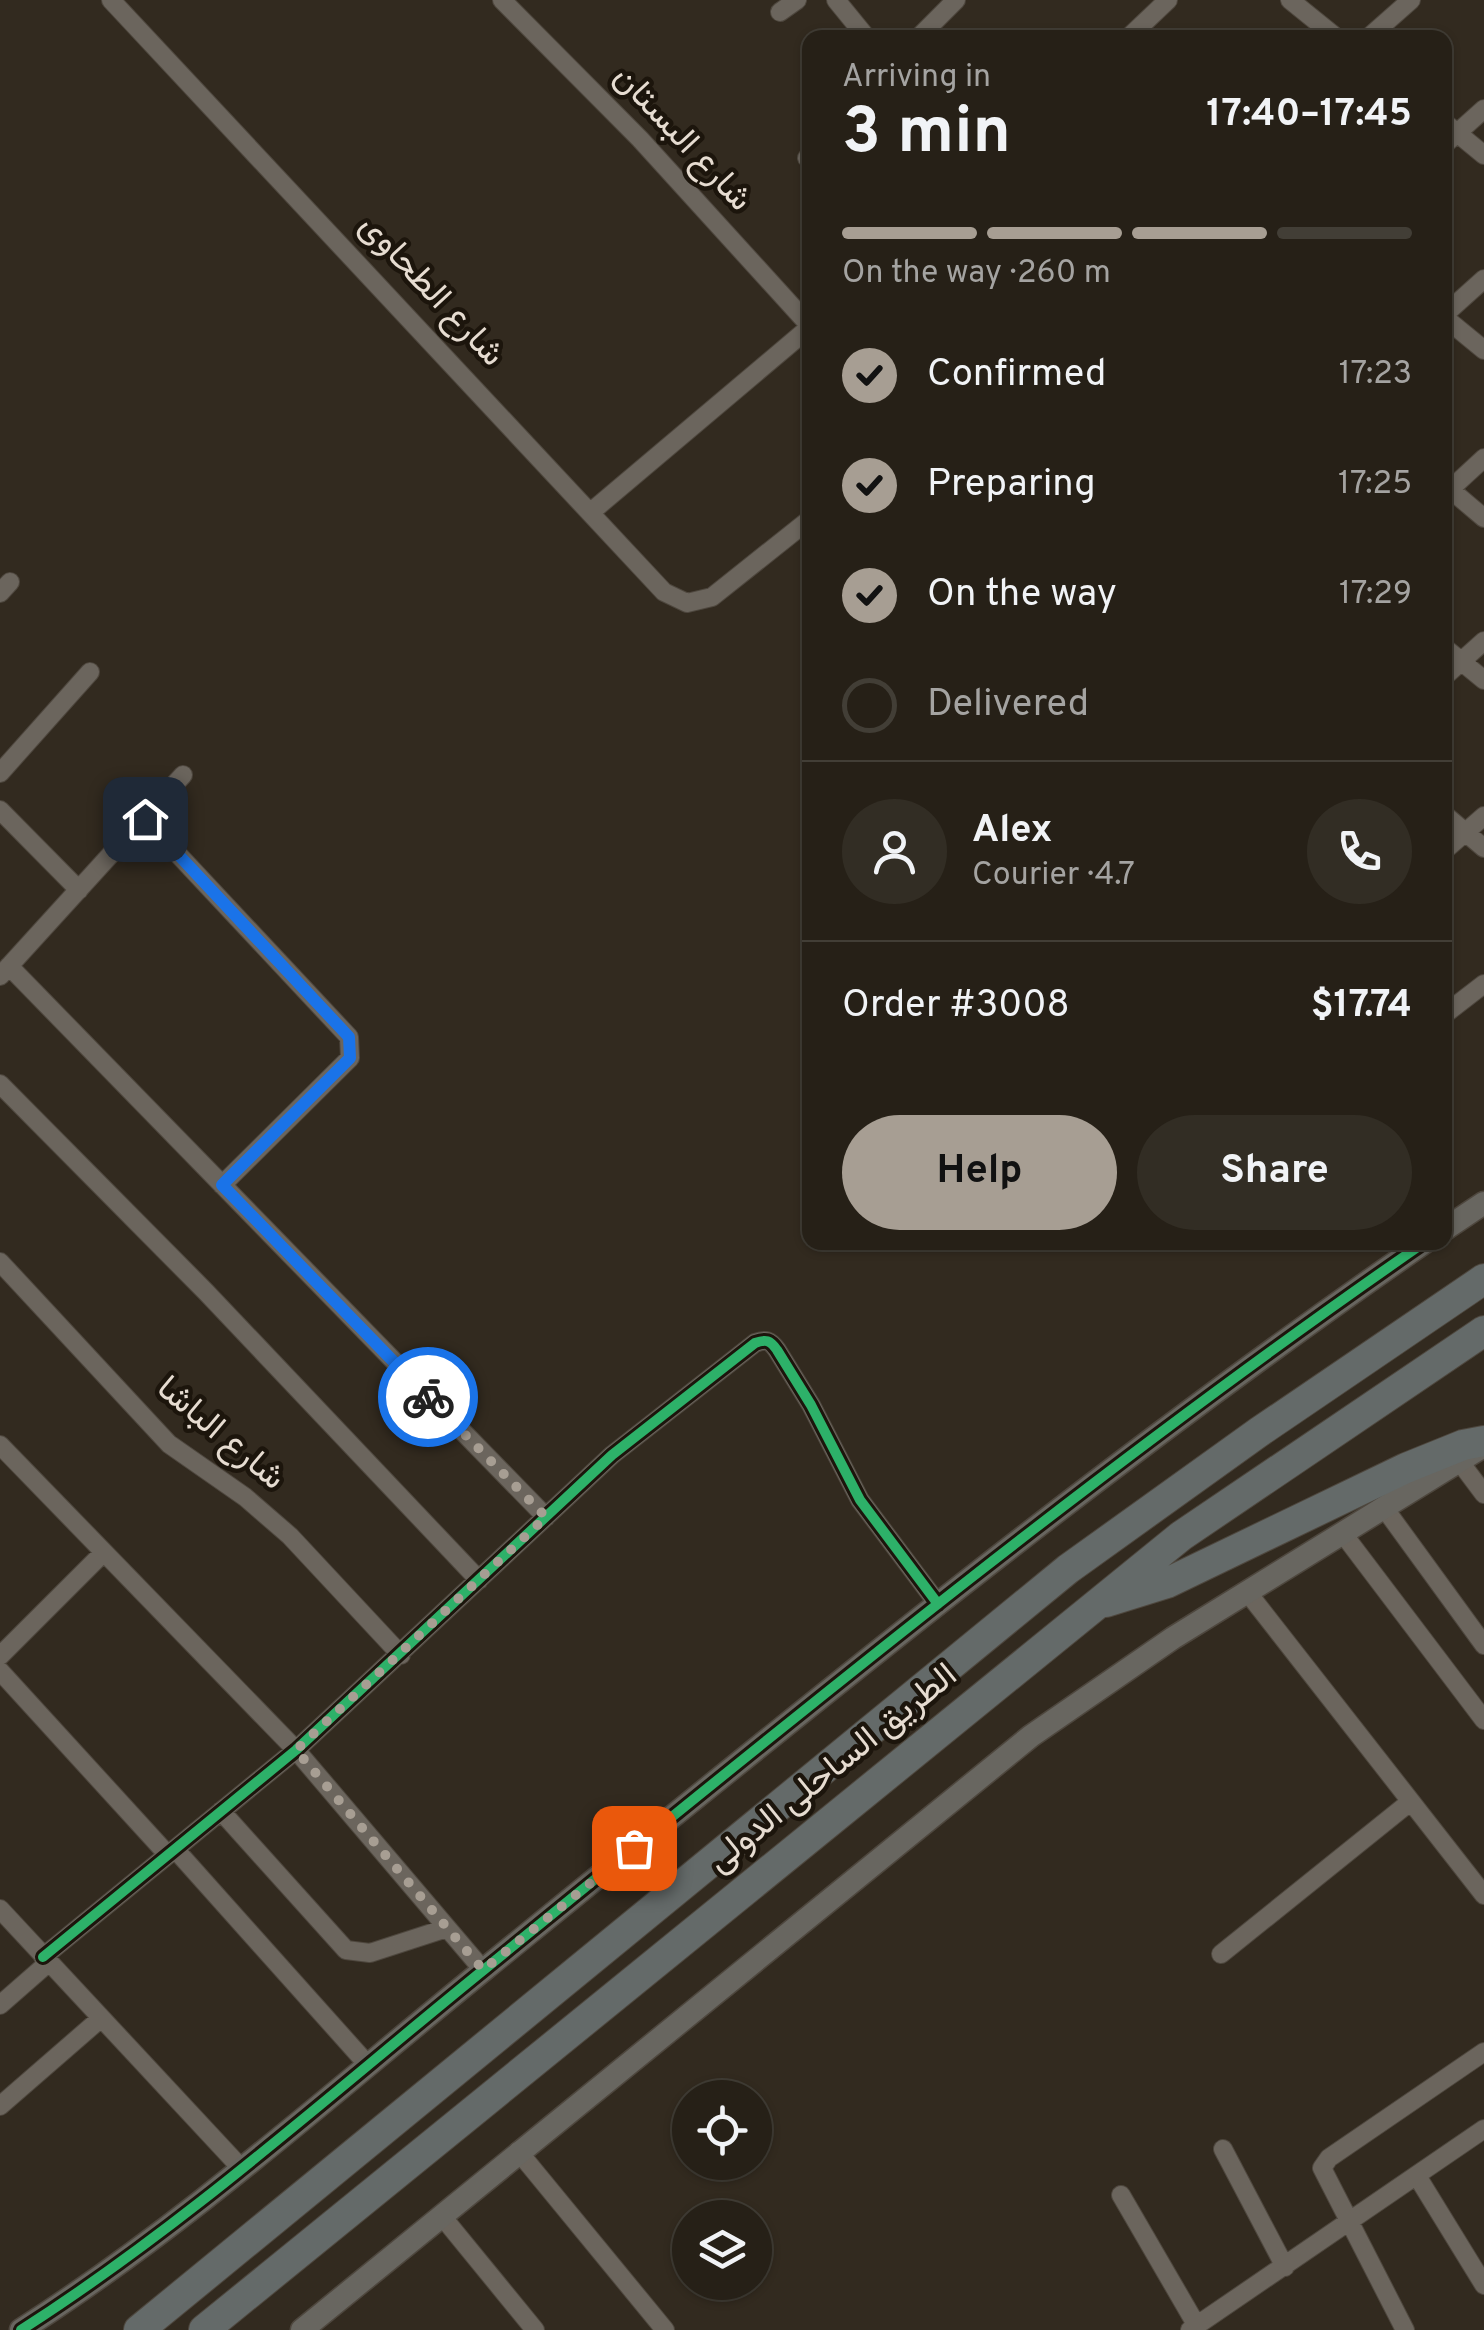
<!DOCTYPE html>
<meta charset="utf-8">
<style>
body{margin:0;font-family:Overpass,Vazirmatn,sans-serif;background:#322d24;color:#f1f3f6;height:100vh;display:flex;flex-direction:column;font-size:38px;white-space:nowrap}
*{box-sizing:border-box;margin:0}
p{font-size:32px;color:#a4a3a1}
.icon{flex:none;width:55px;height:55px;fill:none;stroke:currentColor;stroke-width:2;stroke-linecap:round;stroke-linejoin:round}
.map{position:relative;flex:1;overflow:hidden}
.details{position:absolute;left:802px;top:30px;width:650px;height:1220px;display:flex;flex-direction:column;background:#262017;border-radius:20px;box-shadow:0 2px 8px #0004,0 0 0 2px #423e36}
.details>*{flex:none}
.controls{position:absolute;left:672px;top:2080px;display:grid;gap:20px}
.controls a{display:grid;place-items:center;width:100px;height:100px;border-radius:50%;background:#262017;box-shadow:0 2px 8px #0004,0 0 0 2px #423e36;font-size:50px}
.pin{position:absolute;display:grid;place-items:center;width:85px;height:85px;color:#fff;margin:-42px;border-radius:20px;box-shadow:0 5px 15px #0006}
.courier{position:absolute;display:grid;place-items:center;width:100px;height:100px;margin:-50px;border:8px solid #1a73e8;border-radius:50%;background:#fff;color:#222;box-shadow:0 2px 12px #0007}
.head em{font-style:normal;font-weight:700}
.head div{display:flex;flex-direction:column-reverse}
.head{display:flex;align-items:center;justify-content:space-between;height:170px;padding:0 40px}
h1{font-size:65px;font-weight:700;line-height:75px}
.bar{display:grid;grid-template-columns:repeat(4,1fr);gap:15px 10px;align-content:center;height:120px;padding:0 40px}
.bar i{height:12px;border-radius:8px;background:#423e36}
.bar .on{background:#a79e93}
.bar p{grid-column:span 4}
.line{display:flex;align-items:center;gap:25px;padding:0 40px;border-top:2px solid #423e36}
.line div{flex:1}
.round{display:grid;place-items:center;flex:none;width:105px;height:105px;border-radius:52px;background:#322d24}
ol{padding:0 40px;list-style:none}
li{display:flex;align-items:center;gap:30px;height:110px}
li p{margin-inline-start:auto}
li .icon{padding:10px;border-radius:50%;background:#a79e93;color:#111;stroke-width:4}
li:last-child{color:#a4a3a1}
li i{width:55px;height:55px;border:5px solid #423e36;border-radius:50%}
.button{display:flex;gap:20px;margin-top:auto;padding:20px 40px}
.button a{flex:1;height:115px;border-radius:60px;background:#a79e93;color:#111;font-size:40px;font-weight:700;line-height:115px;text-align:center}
.button a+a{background:#322d24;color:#f1f3f6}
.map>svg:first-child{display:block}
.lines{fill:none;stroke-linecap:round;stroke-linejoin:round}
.street-casing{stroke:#4e473e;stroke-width:20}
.secondary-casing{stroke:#4e473e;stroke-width:25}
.highway-casing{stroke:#4e473e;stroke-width:32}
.street{stroke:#6b655d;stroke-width:18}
.secondary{stroke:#686660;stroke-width:22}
.highway{stroke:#646a69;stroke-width:30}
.cycleway-casing{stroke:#1c150c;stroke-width:16}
.cycleway{stroke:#2db169;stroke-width:10}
.done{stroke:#a79e93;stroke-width:10;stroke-dasharray:0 18}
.route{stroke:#1a73e8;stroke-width:12}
.labels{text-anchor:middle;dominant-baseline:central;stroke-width:9;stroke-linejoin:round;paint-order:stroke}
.street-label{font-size:35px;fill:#e6dcd1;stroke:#1c150c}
</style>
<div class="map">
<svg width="1484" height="2330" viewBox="0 0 1484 2330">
<rect width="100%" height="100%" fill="#322a1f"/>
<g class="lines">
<defs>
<path id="street" d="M111,0L664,592L687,603L712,597L810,519
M502,0L640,139L810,326
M836,0L867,38
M1290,0L1337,38
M780,12L797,0
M918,38L956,0
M1128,38L1168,0
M1368,38L1411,0
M1445,123L1484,155
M1445,144L1484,109
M807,158L810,154
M1445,314L1484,279
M1445,318L1484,350
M1445,485L1484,518
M1445,494L1484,458
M591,512L810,327
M0,593L10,582
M1445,648L1484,680
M1445,676L1484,641
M0,773L90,672
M0,810L79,890
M1445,815L1484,848
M145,819L349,1037L350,1058L222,1185
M1445,850L1484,816
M9,966L546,1517
M0,976L183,775
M1445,1014L1484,984
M0,1084L206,1292L479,1580
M0,1262L169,1444L245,1497L290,1536L401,1655
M0,1445L296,1750L483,1970
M1460,1462L1484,1494
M1385,1509L1484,1645
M1344,1535L1484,1720
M1248,1593L1484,1895
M0,1656L104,1552
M0,1671L168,1855
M221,1811L346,1950L370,1953L447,1928
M175,1849L368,2065
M0,1909L242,2169
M1221,1954L1410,1802
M43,1957L296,1750L612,1455L755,1343C766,1339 770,1340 777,1350L811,1405L860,1500L938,1604
M0,2005L48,1963
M0,2106L100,2019
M1223,2149L1285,2267
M518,2151L665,2330
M1417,2176L1484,2285
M1121,2195L1197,2326
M441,2215L535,2330
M1190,2330L1484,2129
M1405,2330L1322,2168L1329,2158L1484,2052"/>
<path id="secondary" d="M1445,1229L1484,1203
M21,2330C187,2224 334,2091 486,1968C793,1718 1099,1467 1425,1242
M302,2330L1031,1736L1173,1638L1482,1447"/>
<path id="highway" d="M1106,1602L1167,1583L1406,1468L1463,1445L1484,1441
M139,2330L1068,1569L1259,1432L1484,1279
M204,2330L1181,1536L1484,1331"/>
</defs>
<use href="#street" class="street-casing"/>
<use href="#secondary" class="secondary-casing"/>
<use href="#highway" class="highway-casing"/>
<use href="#street" class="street"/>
<use href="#secondary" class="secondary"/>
<use href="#highway" class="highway"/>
<defs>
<path id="cycleway" d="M43,1957L296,1750L612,1455L755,1343C766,1339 770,1340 777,1350L811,1405L860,1500L938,1604
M21,2330C187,2224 334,2091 486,1968C793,1718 1099,1467 1425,1242"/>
</defs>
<use href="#cycleway" class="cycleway-casing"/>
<use href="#cycleway" class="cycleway"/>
</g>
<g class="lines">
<path class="done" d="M428,1397L546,1517L296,1750L483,1970L634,1848"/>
<path class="route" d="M145,819L349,1037L350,1058L222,1185L428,1397"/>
</g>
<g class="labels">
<g class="street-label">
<text transform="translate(682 139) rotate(47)">شارع البستان</text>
<text transform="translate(431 291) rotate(47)">شارع الطحاوى</text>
<text transform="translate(220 1434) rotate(40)">شارع الباشا</text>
<text transform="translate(833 1769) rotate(-39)">الطريق الساحلى الدولى</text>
</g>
</g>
</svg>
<div class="controls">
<a><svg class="icon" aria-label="locate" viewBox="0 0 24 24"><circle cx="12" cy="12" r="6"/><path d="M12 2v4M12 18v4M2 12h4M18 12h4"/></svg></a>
<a><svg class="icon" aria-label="layers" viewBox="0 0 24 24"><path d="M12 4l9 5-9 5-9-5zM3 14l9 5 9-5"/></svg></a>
</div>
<div class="pin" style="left:634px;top:1848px;background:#ea580c"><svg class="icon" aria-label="bag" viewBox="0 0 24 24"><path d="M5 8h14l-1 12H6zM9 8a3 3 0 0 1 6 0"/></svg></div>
<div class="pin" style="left:145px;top:819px;background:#1f2937"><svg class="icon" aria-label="home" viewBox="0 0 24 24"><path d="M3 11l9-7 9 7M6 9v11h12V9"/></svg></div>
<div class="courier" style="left:428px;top:1397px"><svg class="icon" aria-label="bike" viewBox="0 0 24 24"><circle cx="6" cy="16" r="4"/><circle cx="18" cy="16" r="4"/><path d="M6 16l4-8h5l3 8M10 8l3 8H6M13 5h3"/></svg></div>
<section class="details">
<div class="head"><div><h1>3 min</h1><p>Arriving in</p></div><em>17:40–17:45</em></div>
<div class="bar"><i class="on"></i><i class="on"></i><i class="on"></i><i></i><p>On the way · 260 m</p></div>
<ol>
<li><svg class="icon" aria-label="check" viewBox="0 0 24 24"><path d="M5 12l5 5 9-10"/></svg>Confirmed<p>17:23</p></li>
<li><svg class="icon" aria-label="check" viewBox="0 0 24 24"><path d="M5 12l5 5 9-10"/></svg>Preparing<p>17:25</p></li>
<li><svg class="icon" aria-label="check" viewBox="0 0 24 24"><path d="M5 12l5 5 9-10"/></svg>On the way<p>17:29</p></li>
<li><i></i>Delivered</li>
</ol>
<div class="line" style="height:180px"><a class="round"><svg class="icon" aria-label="person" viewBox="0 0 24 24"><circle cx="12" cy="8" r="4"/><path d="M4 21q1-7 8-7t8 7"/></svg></a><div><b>Alex</b><p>Courier · 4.7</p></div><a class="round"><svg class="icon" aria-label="phone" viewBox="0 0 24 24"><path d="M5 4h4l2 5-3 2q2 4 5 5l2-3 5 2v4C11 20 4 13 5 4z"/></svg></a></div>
<div class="line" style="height:130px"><div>Order #3008</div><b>$17.74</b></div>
<div class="button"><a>Help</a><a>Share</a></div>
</section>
</div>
